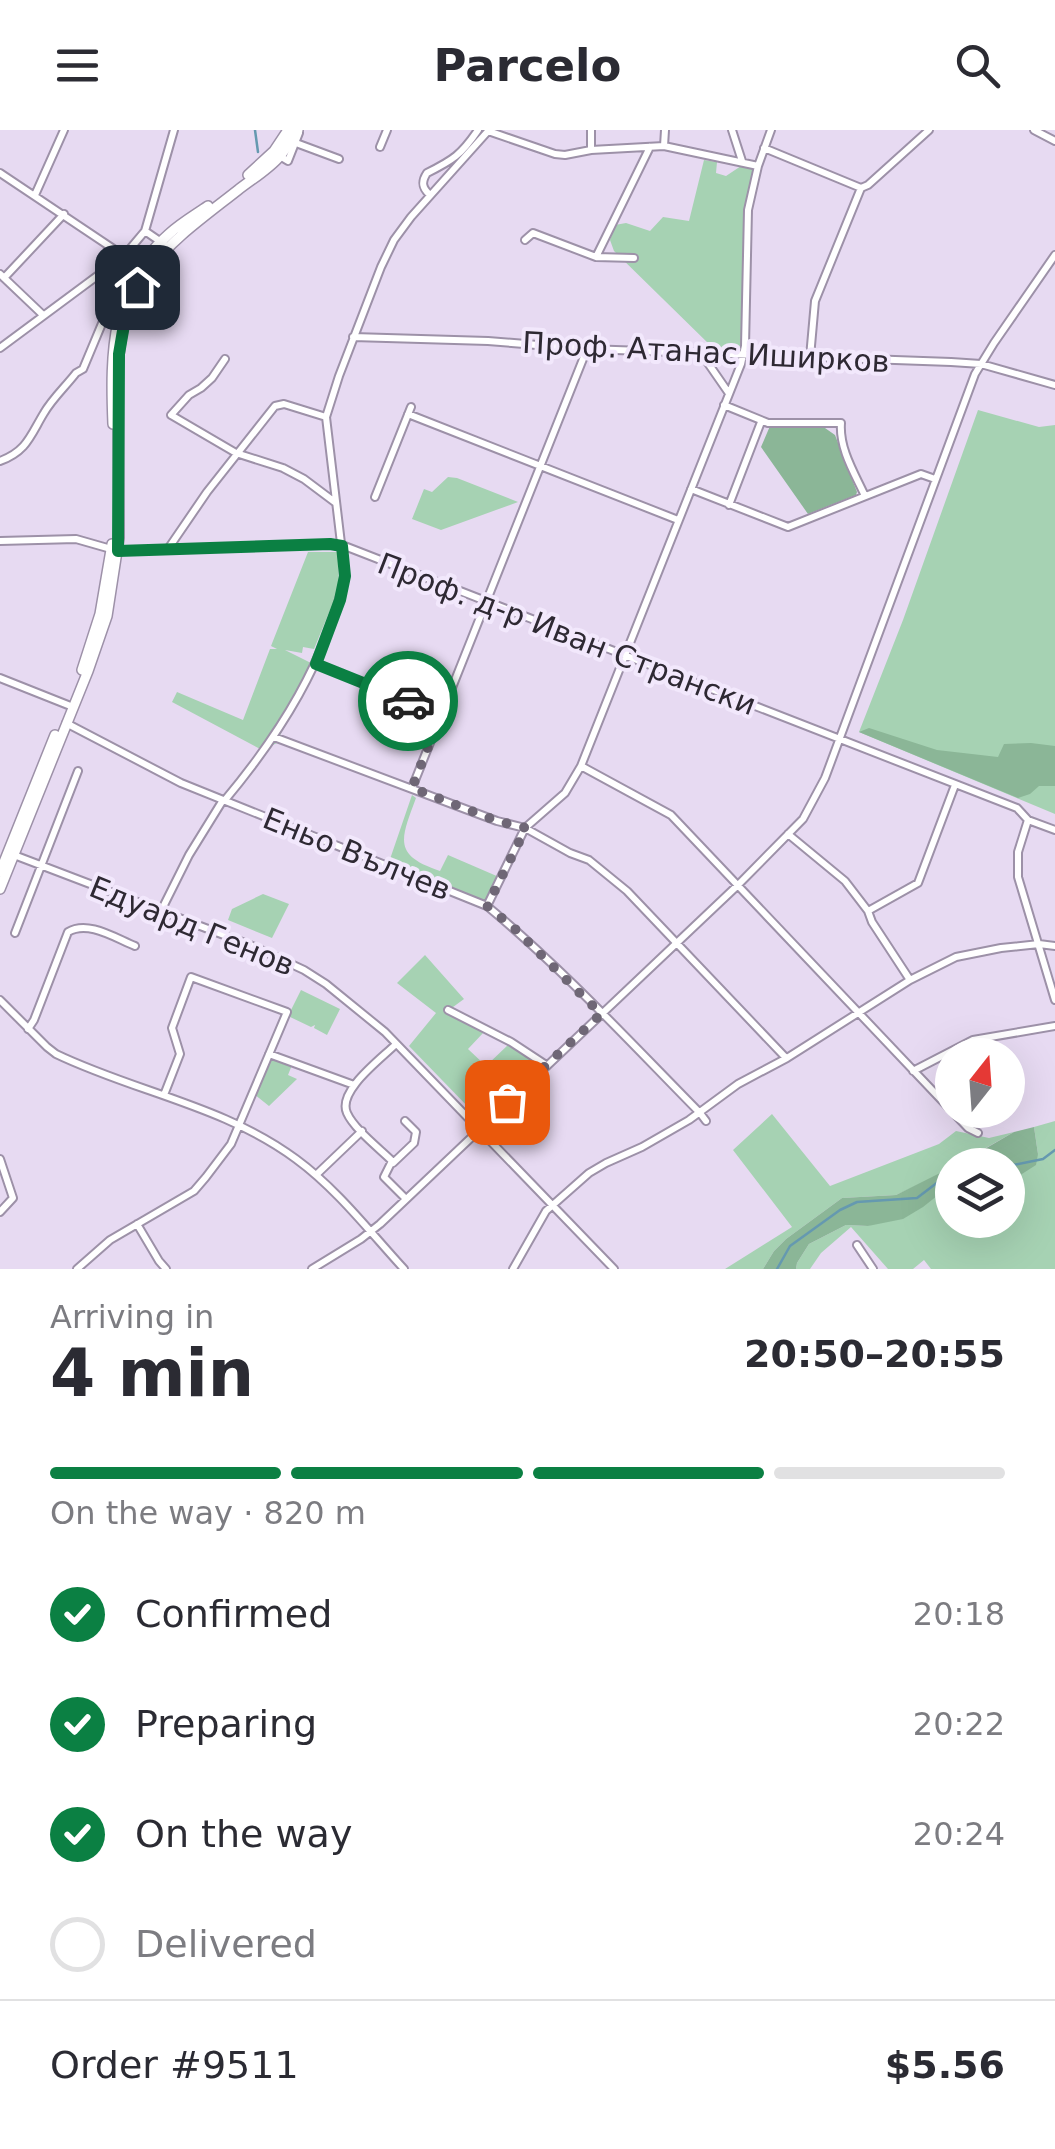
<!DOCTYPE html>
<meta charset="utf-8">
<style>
body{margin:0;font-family:"DejaVu Sans",sans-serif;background:#f2f2f3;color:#2b2b33;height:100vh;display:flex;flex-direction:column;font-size:38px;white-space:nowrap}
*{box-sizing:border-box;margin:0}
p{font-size:32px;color:#7c7c81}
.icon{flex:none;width:55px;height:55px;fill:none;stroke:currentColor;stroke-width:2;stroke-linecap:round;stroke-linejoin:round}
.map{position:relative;height:1139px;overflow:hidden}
.panel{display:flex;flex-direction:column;background:#fff;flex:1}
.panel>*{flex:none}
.needle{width:65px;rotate:17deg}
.fabs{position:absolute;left:935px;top:908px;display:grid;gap:20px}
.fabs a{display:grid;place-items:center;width:90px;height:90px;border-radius:50%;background:#fff;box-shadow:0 10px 40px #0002;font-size:50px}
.pin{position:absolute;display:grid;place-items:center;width:85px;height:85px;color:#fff;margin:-42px;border-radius:20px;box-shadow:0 5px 15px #0006}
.courier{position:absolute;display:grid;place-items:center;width:100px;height:100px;margin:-50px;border:8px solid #0b8043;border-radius:50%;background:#fff;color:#222;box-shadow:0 2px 12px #0007}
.overview em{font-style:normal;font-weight:700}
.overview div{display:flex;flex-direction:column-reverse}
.overview{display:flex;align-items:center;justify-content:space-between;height:170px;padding:0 50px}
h1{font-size:65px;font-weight:700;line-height:75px}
.bar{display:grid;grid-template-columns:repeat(4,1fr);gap:15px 10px;align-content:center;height:120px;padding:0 50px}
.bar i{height:12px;border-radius:8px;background:#e1e1e2}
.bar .current{background:#0b8043}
.bar p{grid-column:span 4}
.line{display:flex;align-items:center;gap:25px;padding:0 50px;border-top:2px solid #e1e1e2}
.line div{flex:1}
ol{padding:0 50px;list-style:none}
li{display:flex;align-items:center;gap:30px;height:110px}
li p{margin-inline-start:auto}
li .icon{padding:10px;border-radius:50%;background:#0b8043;color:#fff;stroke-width:4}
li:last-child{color:#7c7c81}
li i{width:55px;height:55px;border:5px solid #e1e1e2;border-radius:50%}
header{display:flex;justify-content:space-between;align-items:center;height:130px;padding:0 50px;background:#fff;font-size:45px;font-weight:700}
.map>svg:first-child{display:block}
.green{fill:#a6d2b3}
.forest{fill:#8bb697}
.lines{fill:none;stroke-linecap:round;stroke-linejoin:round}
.stream{stroke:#6599b0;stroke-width:2.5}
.minor-casing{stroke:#9d91a8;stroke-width:10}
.major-casing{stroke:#9d91a8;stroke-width:12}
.minor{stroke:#fff;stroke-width:6}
.major{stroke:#fff;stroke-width:9}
.done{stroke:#6f6776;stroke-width:10;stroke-dasharray:0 18}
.route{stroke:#0b8043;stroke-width:12}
.labels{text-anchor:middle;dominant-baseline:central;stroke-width:8;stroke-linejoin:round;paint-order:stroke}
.street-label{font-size:30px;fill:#2e2933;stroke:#f2e8fc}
</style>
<header><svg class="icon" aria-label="menu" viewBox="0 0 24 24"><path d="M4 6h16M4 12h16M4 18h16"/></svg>Parcelo<svg class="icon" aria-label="search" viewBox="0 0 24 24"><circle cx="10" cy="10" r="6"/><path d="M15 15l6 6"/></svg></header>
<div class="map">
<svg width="1055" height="1139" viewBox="0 0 1055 1139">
<rect width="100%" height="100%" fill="#e7daf2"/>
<path class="green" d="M704,30L717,32L716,43L726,46L741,36L754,39L744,87L741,215L734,224L712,223L711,216L614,121L610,110L615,95L626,93L650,101L663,87L689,91Z
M978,280L1039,297L1055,295V684L859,602L903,490Z
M448,347L457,348L518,372L441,400L412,389L424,359L432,362Z
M308,422H338L339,458L314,519L303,517L302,523L285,520L311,533L277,613L262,620L172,572L177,562L243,590L270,519H277L271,516Z
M412,665L416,668C401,709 392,725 440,741L448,725L499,747L486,772L389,732Z
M263,764L289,774L272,808L228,790L232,779Z
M425,825L464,869L449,880L452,884L484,902L468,919L486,936L509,914L535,931L483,980L472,981L409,916L436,883L397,853Z
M301,860L340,879L327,905L314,898L315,895L311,897L288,886Z
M271,927L292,935L288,945L297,949L269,976L254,964Z
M772,984L830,1056L939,1014L956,1001L989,1008L1014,1002L933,1048L896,1065L842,1068L786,1109L774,1121L763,1139H725L792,1097L733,1020Z
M1055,991V1139H931L924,1130L913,1139H888L851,1097L821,1123L810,1139H796L797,1133L809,1114L846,1095L868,1096L952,1054V1090H1008V1051H1011L1038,1024L1034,997Z"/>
<path class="forest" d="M770,296L825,298L835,305L857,362L856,365L808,384L761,317Z
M869,598L937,620L998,627L1004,614L1031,613L1055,616V656H1039L1030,664L1018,668L859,602Z
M1034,997L1038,1024L1036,1035L1011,1051H1008V1035H957L1014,1002Z
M952,1037V1054L923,1077L903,1089L868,1096L846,1095L809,1114L797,1133L796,1139H763L774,1121L786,1109L842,1068L896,1065Z"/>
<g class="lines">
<path class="stream" d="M255,0L258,22
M1008,1036L1043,1029L1055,1020
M777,1139L790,1116L840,1080L857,1072L917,1068L938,1052L952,1045"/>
<defs>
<path id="minor" d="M732,0L742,31
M1034,0L1055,11
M488,1L555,24L565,25L591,20L664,16L758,36
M296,13L339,29
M664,16L665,0
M380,17L387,0
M764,18L861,58
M591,20V0
M278,25L288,31L299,3
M0,43L124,126
M861,58L868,55L929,0
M35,65L64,0
M430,65C422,58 421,52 427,43C453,30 461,25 478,0
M145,101L164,114
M525,110L533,103L596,127L634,128
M596,127L650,17
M0,144L43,185
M4,148L64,84
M353,207L488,211L587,219L951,232L981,234L1055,255
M0,218L124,126L145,101L174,0
M701,223L728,262
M810,227L815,171L861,58
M225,229L212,248L201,258L189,265L171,285L236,323L283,338L304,349L336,373
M724,275L768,293H841C839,319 855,344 865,366
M408,284L678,390
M0,331C27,321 30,306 44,283C52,269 66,256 76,243L83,239L106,184L123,127
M691,359L788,397L921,344L935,349
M375,367L411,277
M729,375L761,292
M0,411L76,409L118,421L330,414L342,415L1017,678L1028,690L1055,700
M168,419L207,362L275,276L284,274L326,287
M316,534L441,584
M0,548L73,577
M66,593L181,653L487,776C563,839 631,913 700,983L706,991
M274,607L497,691L525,698L570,723L589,730L627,761L786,928
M581,636L671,685L968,998L978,1003
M412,658L587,219
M225,670C281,603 325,532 345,447L326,287L339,246L381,137L394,110L411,87L489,0
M1028,690L1018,722V747L1055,870
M788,704L845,751L868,781L872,792L910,850
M14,725L250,815L304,840L326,854L385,902L614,1139
M487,776L525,698L565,663L581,636L741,234L745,216L748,80L758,36L771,0
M161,781L189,725L223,670
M868,781L918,753L955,655
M15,803L78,641
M0,870L47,917L56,924C135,962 225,976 296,1029C337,1059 370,1102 404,1139
M448,880L511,912L546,935
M28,899L34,890L68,802C88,790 115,808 135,816
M396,914C381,929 337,961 347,983C354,999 380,1019 392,1031L384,1047L406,1069
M269,924L354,955
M913,941L973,910L1055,896
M0,1029L13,1068L0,1082
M393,1033L414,1013L416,1002L405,991
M316,1045L362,1001
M137,1094L159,1131L166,1139
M857,1115L873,1139
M77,1139L110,1110L194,1061L206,1047L231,1014L287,882L191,847L172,898L180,924L164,965
M312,1139L361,1109L380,1094L739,754L803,689L825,648L975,244L994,213L1055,125
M513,1139L546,1081L589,1043L606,1033L642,1017L689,990L738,954L787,928L910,850L956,827L1001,818L1039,814L1055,816"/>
<path id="major" d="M248,45L274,21L288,0
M113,294C110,222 111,155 169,104C181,93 195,85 208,76
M82,540L100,484L112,414
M0,742L55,605
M0,759L88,541L107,486L119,408L118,239C122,143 169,114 238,60C252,49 269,39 280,26C287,18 292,8 298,0"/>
</defs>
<use href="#minor" class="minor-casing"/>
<use href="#major" class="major-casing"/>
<use href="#minor" class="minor"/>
<use href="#major" class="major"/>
</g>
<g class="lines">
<path class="done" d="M408,571L441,584L412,658L497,691L526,698L487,776L514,798L601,884L507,972"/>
<path class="route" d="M137,157L125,189L119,224L118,421L330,414L342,416L345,446L340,470L316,534L408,571"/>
</g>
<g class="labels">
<g class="street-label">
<text transform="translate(706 222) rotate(3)">Проф. Атанас Иширков</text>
<text transform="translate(567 504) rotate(21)">Проф. д-р Иван Странски</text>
<text transform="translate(357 724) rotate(22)">Еньо Вълчев</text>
<text transform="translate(192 796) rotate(22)">Едуард Генов</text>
</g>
</g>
</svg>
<div class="fabs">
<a><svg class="needle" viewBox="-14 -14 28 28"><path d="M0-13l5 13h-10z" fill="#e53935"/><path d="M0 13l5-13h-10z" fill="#7c7c81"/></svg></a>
<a><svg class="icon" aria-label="layers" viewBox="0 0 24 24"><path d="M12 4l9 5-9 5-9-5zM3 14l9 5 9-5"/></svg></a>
</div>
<div class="pin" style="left:507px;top:972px;background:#ea580c"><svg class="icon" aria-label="bag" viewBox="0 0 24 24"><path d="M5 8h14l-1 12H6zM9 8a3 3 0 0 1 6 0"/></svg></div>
<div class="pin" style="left:137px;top:157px;background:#1f2937"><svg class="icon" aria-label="home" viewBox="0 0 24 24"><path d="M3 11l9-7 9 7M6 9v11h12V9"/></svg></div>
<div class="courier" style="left:408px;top:571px"><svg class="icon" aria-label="car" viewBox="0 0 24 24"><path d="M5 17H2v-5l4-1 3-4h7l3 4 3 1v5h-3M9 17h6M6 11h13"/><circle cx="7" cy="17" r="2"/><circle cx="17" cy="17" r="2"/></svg></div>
</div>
<section class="panel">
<div class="overview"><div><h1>4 min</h1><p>Arriving in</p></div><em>20:50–20:55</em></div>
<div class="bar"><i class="current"></i><i class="current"></i><i class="current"></i><i></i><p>On the way · 820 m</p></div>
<ol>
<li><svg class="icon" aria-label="check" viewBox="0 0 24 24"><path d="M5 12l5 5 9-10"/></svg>Confirmed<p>20:18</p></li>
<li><svg class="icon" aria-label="check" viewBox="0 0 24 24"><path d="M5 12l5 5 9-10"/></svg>Preparing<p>20:22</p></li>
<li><svg class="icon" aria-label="check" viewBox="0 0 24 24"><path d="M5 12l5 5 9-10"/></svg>On the way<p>20:24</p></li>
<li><i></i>Delivered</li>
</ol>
<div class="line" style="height:130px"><div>Order #9511</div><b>$5.56</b></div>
</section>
